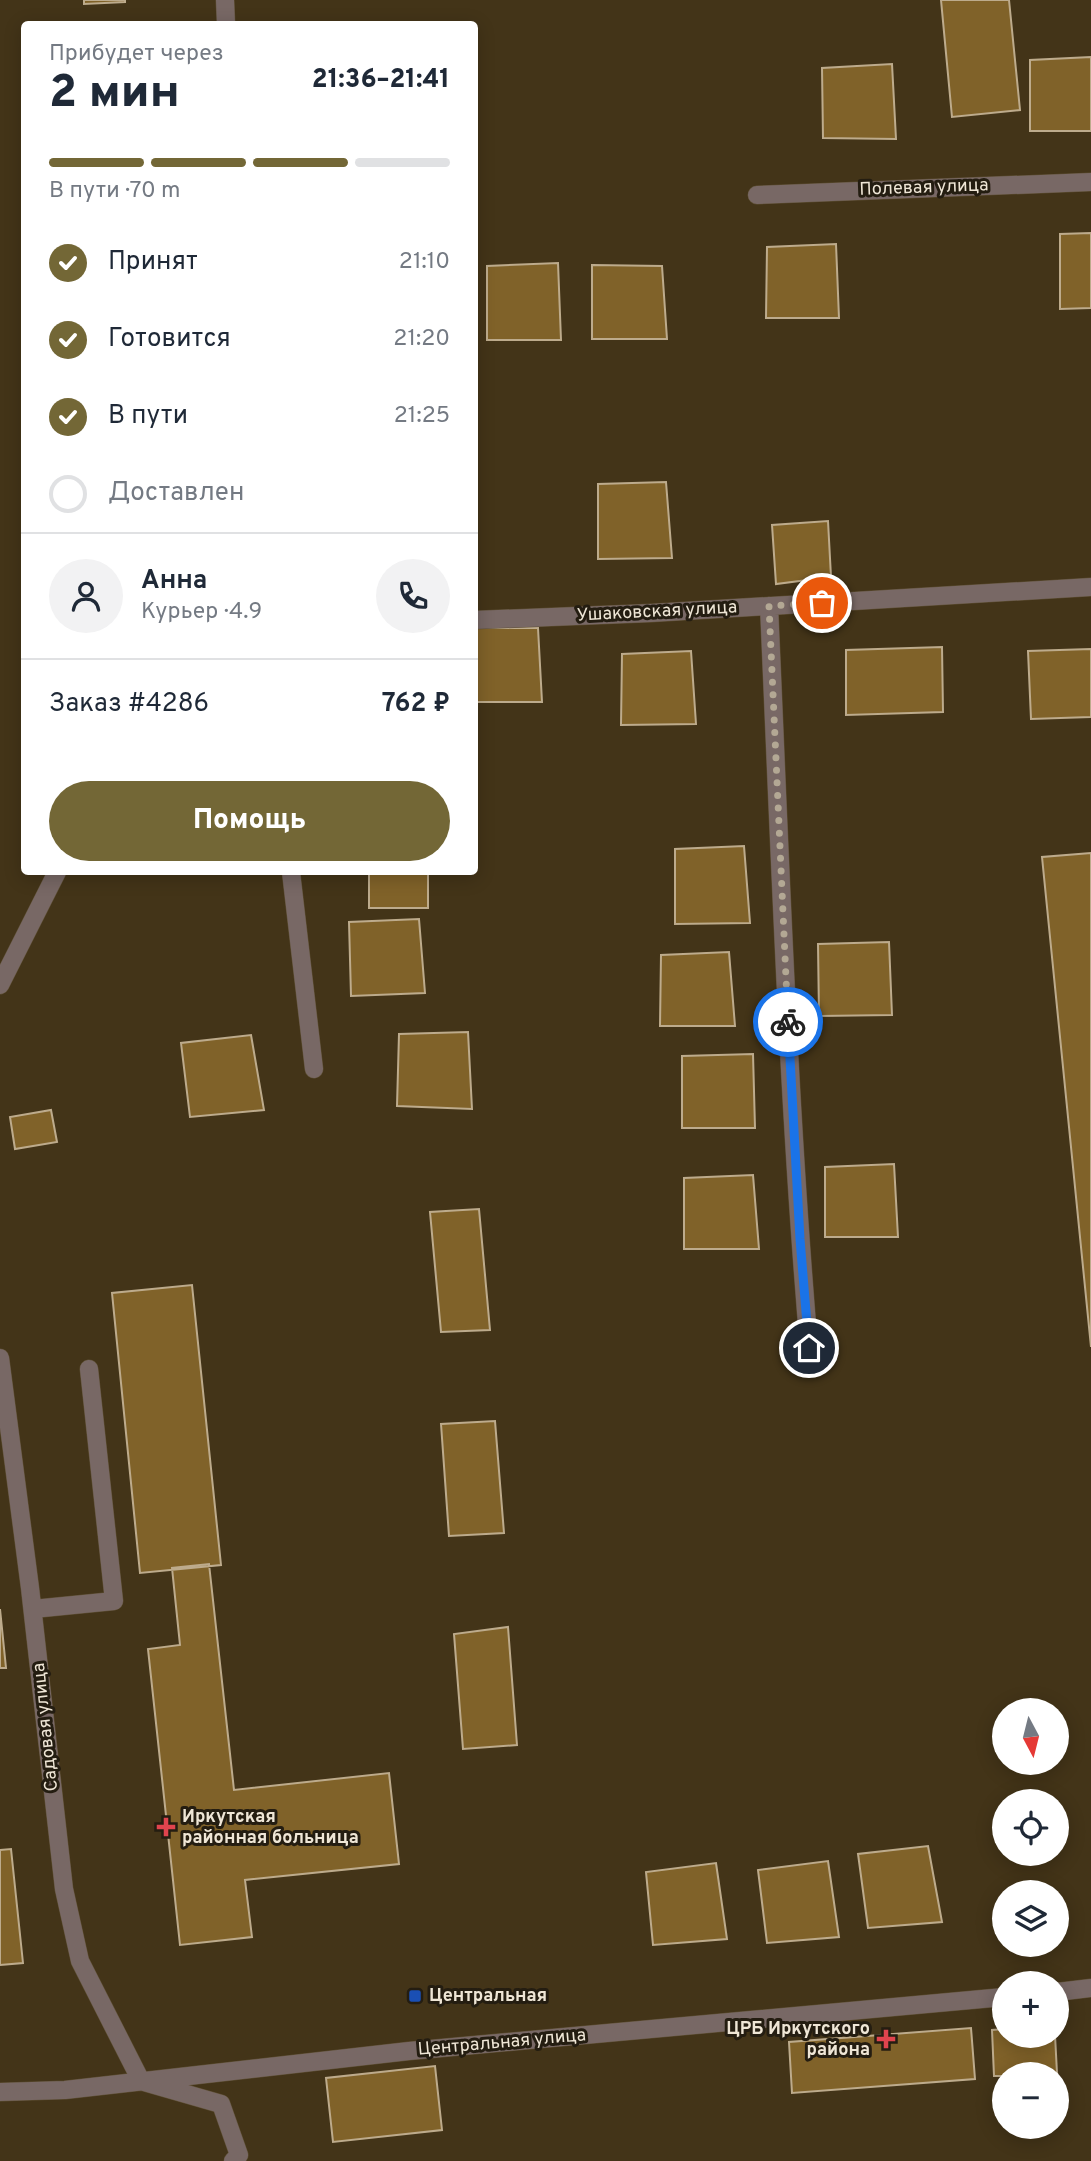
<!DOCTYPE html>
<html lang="ru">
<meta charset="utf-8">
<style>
body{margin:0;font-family:Overpass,sans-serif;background:#f2f2f3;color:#1f2937;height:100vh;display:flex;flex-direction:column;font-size:26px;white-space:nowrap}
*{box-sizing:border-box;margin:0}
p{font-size:23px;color:#747a83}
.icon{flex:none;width:38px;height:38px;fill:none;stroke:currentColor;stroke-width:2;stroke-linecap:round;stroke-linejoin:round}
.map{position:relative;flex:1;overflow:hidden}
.details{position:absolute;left:21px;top:21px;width:457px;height:854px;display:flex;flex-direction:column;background:#fff;border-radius:7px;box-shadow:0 4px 18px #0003}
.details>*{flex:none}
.needle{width:46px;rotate:173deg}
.controls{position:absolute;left:992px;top:1698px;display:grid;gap:14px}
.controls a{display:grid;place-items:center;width:77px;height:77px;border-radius:50%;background:#fff;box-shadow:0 4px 18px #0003;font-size:35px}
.pin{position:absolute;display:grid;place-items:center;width:60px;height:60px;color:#fff;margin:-30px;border:4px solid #fff;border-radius:50%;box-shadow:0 2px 7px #0007}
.courier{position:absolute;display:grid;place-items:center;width:70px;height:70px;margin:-35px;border:5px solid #1a73e8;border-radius:50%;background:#fff;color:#222;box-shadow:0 2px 9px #0007}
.overview em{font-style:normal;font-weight:800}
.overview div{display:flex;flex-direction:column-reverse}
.overview{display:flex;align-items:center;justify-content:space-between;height:119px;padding:0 28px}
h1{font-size:46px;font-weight:800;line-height:52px}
.bar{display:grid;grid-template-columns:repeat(4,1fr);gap:10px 7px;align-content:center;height:84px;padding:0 28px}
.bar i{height:9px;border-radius:5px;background:#e0e1e3}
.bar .active{background:#736736}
.bar p{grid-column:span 4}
.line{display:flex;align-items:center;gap:18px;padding:0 28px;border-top:2px solid #e0e1e3}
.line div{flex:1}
.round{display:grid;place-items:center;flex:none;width:74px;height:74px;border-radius:37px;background:#f2f2f3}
ol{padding:0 28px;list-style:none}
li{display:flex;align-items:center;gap:21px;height:77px}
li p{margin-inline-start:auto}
li .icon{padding:7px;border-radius:50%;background:#736736;color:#fff;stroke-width:4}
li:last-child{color:#747a83}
li i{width:38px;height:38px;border:4px solid #e0e1e3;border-radius:50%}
.primary-button{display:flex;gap:14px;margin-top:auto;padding:14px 28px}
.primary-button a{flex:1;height:80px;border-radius:42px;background:#736736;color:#fff;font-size:28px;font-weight:800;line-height:80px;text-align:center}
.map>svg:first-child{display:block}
.building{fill:#806229;stroke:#bdab8c;stroke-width:2}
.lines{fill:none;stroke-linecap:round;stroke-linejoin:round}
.minor-casing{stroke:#5f5036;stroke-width:19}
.minor{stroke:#786865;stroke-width:18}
.done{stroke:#b3a894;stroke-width:7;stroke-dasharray:0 12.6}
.route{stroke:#1a73e8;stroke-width:9}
.health-dot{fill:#e0444e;stroke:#241d11;stroke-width:2.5}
.transit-dot{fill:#1a4fb4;stroke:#241d11;stroke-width:2.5}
.labels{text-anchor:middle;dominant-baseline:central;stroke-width:6;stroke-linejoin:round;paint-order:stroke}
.street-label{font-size:18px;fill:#efe6d6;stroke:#241d11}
.poi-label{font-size:18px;font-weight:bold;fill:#efe6d6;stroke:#241d11;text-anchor:start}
</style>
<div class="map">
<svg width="1091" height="2161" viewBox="0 0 1091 2161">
<rect width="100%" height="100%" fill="#433418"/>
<path class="building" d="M84,0H125V2L84,4Z
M941,0H1009L1020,110L952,117Z
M1091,57V131H1030V60Z
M892,64L896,139L823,138L822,68Z
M1091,233V308L1060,309V234Z
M836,244L839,318H766L767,247Z
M558,263L561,340H487V266Z
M592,265L662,266L667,339H592Z
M666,482L672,558L598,559V484Z
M828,521L831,577L776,584L772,525Z
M474,628H538L542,702H474Z
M942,647L943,712L846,715V650Z
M1091,649V717L1031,719L1028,651Z
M691,651L696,724L621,725L622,654Z
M744,846L750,923L675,924V849Z
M1091,853V1347L1042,857Z
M369,872H428V908H369Z
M419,919L425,993L351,996L349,922Z
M889,942L892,1015L819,1016L818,944Z
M729,952L735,1026H660L661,955Z
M468,1032L472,1109L397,1106L399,1034Z
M251,1035L264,1110L190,1117L181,1043Z
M753,1054L755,1128H682V1056Z
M51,1110L57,1142L15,1149L10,1117Z
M894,1164L898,1237H825V1167Z
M753,1175L759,1249H684V1178Z
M479,1209L490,1330L441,1332L430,1212Z
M192,1285L221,1565L140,1573L112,1293Z
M495,1421L504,1533L449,1536L441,1424Z
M209,1564L234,1790L389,1773L399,1864L245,1880L252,1937L180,1945L148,1649L180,1645L172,1568Z
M0,1609L6,1668H0Z
M508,1627L517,1745L463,1749L454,1634Z
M928,1846L942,1922L868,1928L858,1854Z
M11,1849L23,1963L0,1965V1850Z
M828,1861L839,1937L767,1943L758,1870Z
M716,1863L727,1939L653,1945L646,1872Z
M971,2028L975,2079L792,2093L789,2042Z
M1004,2029V2035H1055L1057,2073L1004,2074V2076H994L992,2030Z
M435,2066L442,2130L333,2142L326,2078Z"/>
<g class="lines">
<defs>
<path id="minor" d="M225,0L226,24
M757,195L1091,182
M769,606C780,853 788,1101 809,1348
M474,620L651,613L1091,587
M291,872L314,1069
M0,985L57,872
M0,1358L30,1588L64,1889L80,1961L141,2081L221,2104L239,2155L233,2161
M33,1609L114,1601L89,1369
M1057,1992L1091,1988
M0,2092L65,2090L409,2051L1004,1997"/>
</defs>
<use href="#minor" class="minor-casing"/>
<use href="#minor" class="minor"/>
</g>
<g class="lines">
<path class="done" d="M788,1022L769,606L822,603"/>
<path class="route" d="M788,1022L800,1239L809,1348"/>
</g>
<g class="health-dot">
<path d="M162.5 1816.5h7v7h7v7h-7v7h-7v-7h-7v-7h7z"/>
<path d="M882.5 2028.5h7v7h7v7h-7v7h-7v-7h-7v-7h7z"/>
</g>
<rect class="transit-dot" x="408" y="1989" width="14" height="14" rx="3.5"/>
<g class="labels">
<g class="street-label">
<text transform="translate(924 188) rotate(-2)">Полевая улица</text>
<text transform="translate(657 612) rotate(-3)">Ушаковская улица</text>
<text transform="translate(46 1727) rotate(-96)">Садовая улица</text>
<text transform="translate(502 2043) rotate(-5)">Центральная улица</text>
</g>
<g class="poi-label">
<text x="182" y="1817">Иркутская<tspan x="182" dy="21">районная больница</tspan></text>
<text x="429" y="1996">Центральная</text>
<text x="870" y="2029" text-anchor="end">ЦРБ Иркутского<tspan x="870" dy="21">района</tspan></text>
</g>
</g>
</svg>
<div class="controls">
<a><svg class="needle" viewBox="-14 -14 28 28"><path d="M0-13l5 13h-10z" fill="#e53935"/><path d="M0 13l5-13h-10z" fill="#747a83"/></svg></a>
<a><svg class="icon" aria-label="locate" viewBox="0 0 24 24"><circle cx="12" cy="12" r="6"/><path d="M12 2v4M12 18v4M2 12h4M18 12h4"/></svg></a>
<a><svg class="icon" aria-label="layers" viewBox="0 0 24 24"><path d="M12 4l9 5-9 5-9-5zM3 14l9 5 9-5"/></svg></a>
<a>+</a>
<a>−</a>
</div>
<div class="pin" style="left:822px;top:603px;background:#ea580c"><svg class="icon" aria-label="bag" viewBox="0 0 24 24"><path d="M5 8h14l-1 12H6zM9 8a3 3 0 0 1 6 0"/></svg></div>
<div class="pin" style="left:809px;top:1348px;background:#1f2937"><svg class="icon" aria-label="home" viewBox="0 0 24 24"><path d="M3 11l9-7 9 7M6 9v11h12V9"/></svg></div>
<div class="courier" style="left:788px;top:1022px"><svg class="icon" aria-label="bike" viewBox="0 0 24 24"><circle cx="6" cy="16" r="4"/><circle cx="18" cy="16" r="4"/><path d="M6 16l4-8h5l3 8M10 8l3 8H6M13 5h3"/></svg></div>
<section class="details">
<div class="overview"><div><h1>2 мин</h1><p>Прибудет через</p></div><em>21:36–21:41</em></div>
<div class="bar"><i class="active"></i><i class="active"></i><i class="active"></i><i></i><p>В пути · 70 m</p></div>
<ol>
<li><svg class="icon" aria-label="check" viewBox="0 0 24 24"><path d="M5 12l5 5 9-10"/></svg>Принят<p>21:10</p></li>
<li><svg class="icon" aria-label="check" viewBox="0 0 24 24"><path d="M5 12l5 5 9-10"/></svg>Готовится<p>21:20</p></li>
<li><svg class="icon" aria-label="check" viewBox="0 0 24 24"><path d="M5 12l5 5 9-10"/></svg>В пути<p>21:25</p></li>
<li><i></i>Доставлен</li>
</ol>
<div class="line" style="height:126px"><a class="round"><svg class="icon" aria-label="person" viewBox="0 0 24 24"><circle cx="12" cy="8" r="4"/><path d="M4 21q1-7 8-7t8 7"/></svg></a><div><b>Анна</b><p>Курьер · 4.9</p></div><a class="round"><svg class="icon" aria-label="phone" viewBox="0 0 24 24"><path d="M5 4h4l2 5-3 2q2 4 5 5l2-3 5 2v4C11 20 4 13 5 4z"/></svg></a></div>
<div class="line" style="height:91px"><div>Заказ #4286</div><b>762 ₽</b></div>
<div class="primary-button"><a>Помощь</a></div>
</section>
</div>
